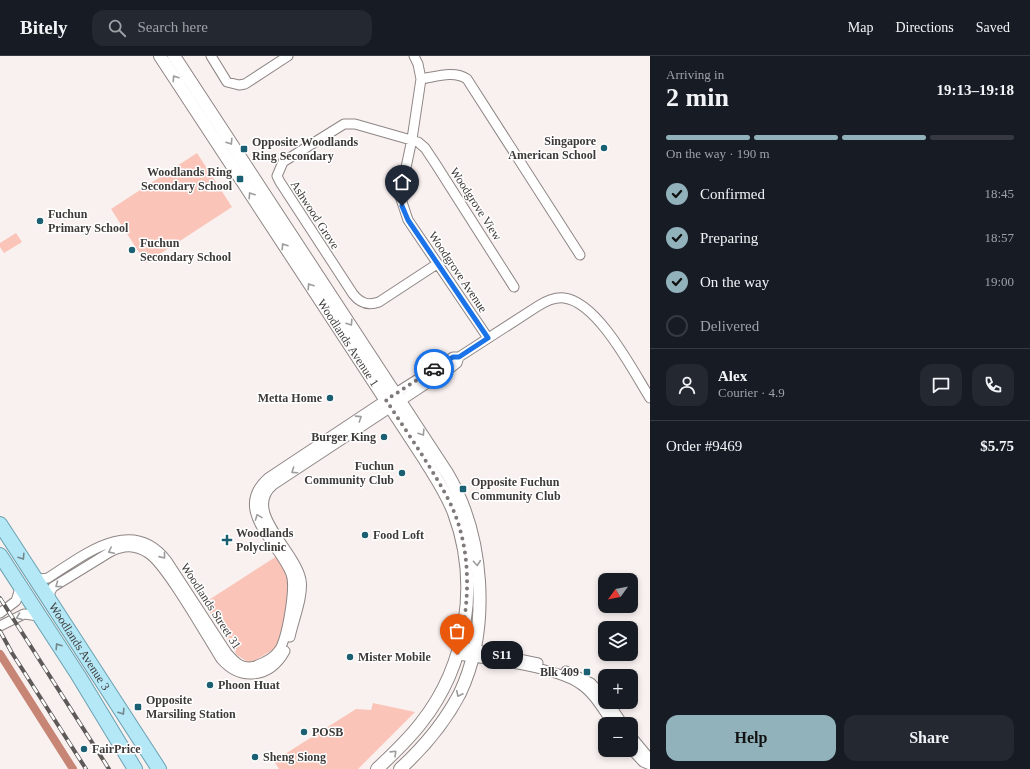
<!DOCTYPE html>
<meta charset="utf-8">
<style>
body{margin:0;font-family:"Times New Roman",serif;background:#242831;color:#f1f3f6;height:100vh;display:flex;flex-direction:column;font-size:15px;white-space:nowrap}
*{box-sizing:border-box;margin:0}
p{font-size:13px;color:#9ea1a6}
.icon{flex:none;width:22px;height:22px;fill:none;stroke:currentColor;stroke-width:2;stroke-linecap:round;stroke-linejoin:round}
.map{position:relative;flex:1;overflow:hidden}
.details{display:flex;flex-direction:column;background:#171b24;width:380px}
.details>*{flex:none}
.needle{width:26px;rotate:237deg}
.fabs{position:absolute;left:598px;top:517px;display:grid;gap:8px}
.fabs a{display:grid;place-items:center;width:40px;height:40px;border-radius:8px;background:#171b24;box-shadow:0 2px 6px #0003;font-size:20px}
.pin{position:absolute;display:grid;place-items:center;width:34px;height:34px;color:#fff;margin:-41px -17px;border-radius:50% 50% 50% 0;rotate:-45deg;box-shadow:0 0 4px #0007}
.pin .icon{rotate:45deg}
.courier{position:absolute;display:grid;place-items:center;width:40px;height:40px;margin:-20px;border:3px solid #1a73e8;border-radius:50%;background:#fff;color:#222;box-shadow:0 1px 5px #0007}
.bubble{position:absolute;height:28px;border-radius:12px;background:#171b24;box-shadow:0 2px 6px #0003;font-size:13px;font-weight:700;line-height:28px;text-align:center}
.headline em{font-style:normal;font-weight:700}
.headline div{display:flex;flex-direction:column-reverse}
.headline{display:flex;align-items:center;justify-content:space-between;height:68px;padding:0 16px}
h1{font-size:26px;font-weight:700;line-height:30px}
.bar{display:grid;grid-template-columns:repeat(4,1fr);gap:6px 4px;align-content:center;height:48px;padding:0 16px}
.bar i{height:5px;border-radius:3px;background:#363941}
.bar .current{background:#91b1bb}
.bar p{grid-column:span 4}
.line{display:flex;align-items:center;gap:10px;padding:0 16px;border-top:1px solid #363941}
.line div{flex:1}
.round{display:grid;place-items:center;flex:none;width:42px;height:42px;border-radius:12px;background:#242831}
ol{padding:0 16px;list-style:none}
li{display:flex;align-items:center;gap:12px;height:44px}
li p{margin-inline-start:auto}
li .icon{padding:4px;border-radius:50%;background:#91b1bb;color:#111;stroke-width:4}
li:last-child{color:#9ea1a6}
li i{width:22px;height:22px;border:2px solid #363941;border-radius:50%}
.cta{display:flex;gap:8px;margin-top:auto;padding:8px 16px}
.cta a{flex:1;height:46px;border-radius:12px;background:#91b1bb;color:#111;font-size:16px;font-weight:700;line-height:46px;text-align:center}
.cta a+a{background:#242831;color:#f1f3f6}
header{display:flex;align-items:center;gap:24px;box-sizing:border-box;height:56px;padding:0 20px;background:#171b24;border-bottom:1px solid #363941}
header strong{font-size:19px}
nav{display:flex;gap:22px;margin-inline-start:auto;font-size:14px}
.search{width:280px;height:36px;background:#242831;display:flex;align-items:center;gap:10px;box-sizing:border-box;padding:0 14px;border-radius:12px;color:#9ea1a6;font-size:15px}
main{display:flex;flex:1;min-height:0}
.map>svg:first-child{display:block}
.green{fill:#fac4b8}
.lines{fill:none;stroke-linecap:round;stroke-linejoin:round}
.canal{stroke:#c78575;stroke-width:8}
.minor-casing{stroke:#8e8684;stroke-width:11}
.secondary-casing{stroke:#8e8684;stroke-width:14}
.primary-casing{stroke:#6aa1b1;stroke-width:16}
.minor{stroke:#fff;stroke-width:9}
.secondary{stroke:#fff;stroke-width:12}
.primary{stroke:#b5e8f7;stroke-width:14}
.rail-casing{stroke:#5e5a59;stroke-width:4}
.rail{stroke:#fff;stroke-width:2.5;stroke-dasharray:8;stroke-linecap:butt}
.oneway{stroke:#9e9c9c}
.oneway2{stroke:#73888e}
.done{stroke:#7f7a79;stroke-width:4;stroke-dasharray:0 7.2}
.route{stroke:#1a73e8;stroke-width:5}
.poi-dot{fill:#1b6072;stroke:#fff;stroke-width:1.5}
.labels{text-anchor:middle;dominant-baseline:central;stroke-width:3;stroke-linejoin:round;paint-order:stroke}
.poi-label{font-size:12px;font-weight:bold;fill:#3d3a39;stroke:#fff;text-anchor:start}
.street-label{font-size:12px;fill:#3d3a39;stroke:#fff}
</style>
<header>
<strong>Bitely</strong>
<div class="search"><svg class="icon" aria-label="search" viewBox="0 0 24 24"><circle cx="10" cy="10" r="6"/><path d="M15 15l6 6"/></svg>Search here</div>
<nav><a>Map</a><a>Directions</a><a>Saved</a></nav>
</header>
<main>
<div class="map">
<svg width="650" height="713" viewBox="0 0 650 713">
<rect width="100%" height="100%" fill="#f9f1ef"/>
<path class="green" d="M197,97L232,151L146,207L111,153Z
M16,177L22,186L4,197L0,191V187Z
M277,500L288,518L291,533L279,590L254,605L248,606L237,599L204,547Z
M373,647L415,656L358,713H279L274,705L356,653L371,654Z"/>
<g class="lines">
<path class="canal" d="M0,598L73,713"/>
<defs>
<path id="minor" d="M211,0L227,26L239,29L245,28L288,0
M414,0L418,8L421,23L412,83L400,140L408,164L488,282
M421,23C435,21 454,14 467,23L580,199
M437,208L379,246C368,250 360,247 353,238L280,126L277,120L283,106L344,68H355L418,86L425,92L435,107L514,231
M35,521L41,523L48,522C84,499 132,459 167,505L227,597C235,606 242,614 255,610C264,607 275,601 280,593C287,580 296,532 291,518C280,487 231,455 268,422L399,335L453,301H459L538,250C546,245 555,241 564,242C598,246 633,315 650,342
M50,545V536L53,531L110,496C124,489 135,489 148,497C166,508 207,581 221,603C241,626 270,622 285,595
M0,557L16,545L20,532
M0,570L24,558L39,560
M290,581C293,566 304,539 301,524C296,495 242,455 273,429L452,311L457,307L459,301
M459,590L538,607
M457,599C488,603 555,611 580,628C594,637 603,654 613,668
M566,615L591,627L605,642
M608,646L623,668
M631,680L650,703
M631,693L643,706L650,709"/>
<g id="secondary">
<path id="s1" d="M160,0L425,404C436,422 447,438 454,457C480,527 467,609 421,667C408,684 393,698 377,713"/>
<path d="M174,0L447,417C484,479 491,571 460,637C445,666 424,691 400,713"/>
</g>
<g id="primary">
<path id="s2" d="M0,468L159,713"/>
<path d="M0,499L78,619L135,713"/>
</g>
</defs>
<use href="#minor" class="minor-casing"/>
<use href="#secondary" class="secondary-casing"/>
<use href="#primary" class="primary-casing"/>
<use href="#minor" class="minor"/>
<use href="#secondary" class="secondary"/>
<use href="#primary" class="primary"/>
<defs>
<path id="rail" d="M0,542L109,713
M0,575L12,597L86,713"/>
</defs>
<use href="#rail" class="rail-casing"/>
<use href="#rail" class="rail"/>
</g>
<defs><path id="oneway-chevron" d="M-2-3.5L2.5 0L-2 3.5" fill="none" stroke-width="1.6" stroke-linecap="round" stroke-linejoin="round"/></defs>
<g class="oneway">
<use href="#oneway-chevron" transform="translate(175 22) rotate(-124)"/>
<use href="#oneway-chevron" transform="translate(230 86) rotate(57)"/>
<use href="#oneway-chevron" transform="translate(251 139) rotate(-123)"/>
<use href="#oneway-chevron" transform="translate(284 190) rotate(-123)"/>
<use href="#oneway-chevron" transform="translate(310 230) rotate(-123)"/>
<use href="#oneway-chevron" transform="translate(350 267) rotate(57)"/>
<use href="#oneway-chevron" transform="translate(359 362) rotate(-33)"/>
<use href="#oneway-chevron" transform="translate(422 377) rotate(57)"/>
<use href="#oneway-chevron" transform="translate(294 415) rotate(146)"/>
<use href="#oneway-chevron" transform="translate(258 461) rotate(-111)"/>
<use href="#oneway-chevron" transform="translate(111 495) rotate(153)"/>
<use href="#oneway-chevron" transform="translate(163 500) rotate(51)"/>
<use href="#oneway-chevron" transform="translate(477 507) rotate(85)"/>
<use href="#oneway-chevron" transform="translate(58 529) rotate(144)"/>
<use href="#oneway-chevron" transform="translate(19 561) rotate(158)"/>
<use href="#oneway-chevron" transform="translate(459 638) rotate(116)"/>
<use href="#oneway-chevron" transform="translate(394 697) rotate(-44)"/>
</g>
<g class="oneway2">
<use href="#oneway-chevron" transform="translate(22 501) rotate(57)"/>
<use href="#oneway-chevron" transform="translate(58 590) rotate(-123)"/>
<use href="#oneway-chevron" transform="translate(122 656) rotate(57)"/>
</g>
<g class="lines">
<path class="done" d="M434,313L386,344C406,375 428,406 446,439C473,488 471,546 457,599"/>
<path class="route" d="M402,150L408,164L488,282L459,301H453L434,313"/>
</g>
<g class="poi-dot">
<circle cx="604" cy="92" r="4"/>
<rect x="240" y="89" width="8" height="8" rx="2"/>
<rect x="236" y="119" width="8" height="8" rx="2"/>
<circle cx="40" cy="165" r="4"/>
<circle cx="132" cy="194" r="4"/>
<circle cx="330" cy="342" r="4"/>
<circle cx="384" cy="381" r="4"/>
<circle cx="402" cy="417" r="4"/>
<rect x="459" y="429" width="8" height="8" rx="2"/>
<circle cx="365" cy="479" r="4"/>
<path d="M225 478h4v4h4v4h-4v4h-4v-4h-4v-4h4z"/>
<circle cx="350" cy="601" r="4"/>
<rect x="583" y="612" width="8" height="8" rx="2"/>
<circle cx="210" cy="629" r="4"/>
<rect x="134" y="647" width="8" height="8" rx="2"/>
<circle cx="304" cy="676" r="4"/>
<circle cx="84" cy="693" r="4"/>
<circle cx="255" cy="701" r="4"/>
</g>
<g class="labels">
<g class="poi-label">
<text x="596" y="85" text-anchor="end">Singapore<tspan x="596" dy="14">American School</tspan></text>
<text x="252" y="86">Opposite Woodlands<tspan x="252" dy="14">Ring Secondary</tspan></text>
<text x="232" y="116" text-anchor="end">Woodlands Ring<tspan x="232" dy="14">Secondary School</tspan></text>
<text x="48" y="158">Fuchun<tspan x="48" dy="14">Primary School</tspan></text>
<text x="140" y="187">Fuchun<tspan x="140" dy="14">Secondary School</tspan></text>
<text x="322" y="342" text-anchor="end">Metta Home</text>
<text x="376" y="381" text-anchor="end">Burger King</text>
<text x="394" y="410" text-anchor="end">Fuchun<tspan x="394" dy="14">Community Club</tspan></text>
<text x="471" y="426">Opposite Fuchun<tspan x="471" dy="14">Community Club</tspan></text>
<text x="236" y="477">Woodlands<tspan x="236" dy="14">Polyclinic</tspan></text>
<text x="373" y="479">Food Loft</text>
<text x="358" y="601">Mister Mobile</text>
<text x="579" y="616" text-anchor="end">Blk 409</text>
<text x="218" y="629">Phoon Huat</text>
<text x="146" y="644">Opposite<tspan x="146" dy="14">Marsiling Station</tspan></text>
<text x="312" y="676">POSB</text>
<text x="92" y="693">FairPrice</text>
<text x="263" y="701">Sheng Siong</text>
</g>
<g class="street-label">
<text transform="translate(476 148) rotate(57)">Woodgrove View</text>
<text transform="translate(315 159) rotate(57)">Ashwood Grove</text>
<text transform="translate(458 216) rotate(56)">Woodgrove Avenue</text>
<text stroke="none"><textPath href="#s1" startOffset="343">Woodlands Avenue 1</textPath></text>
<text transform="translate(211 550) rotate(57)">Woodlands Street 31</text>
<text stroke="none"><textPath href="#s2" startOffset="146">Woodlands Avenue 3</textPath></text>
</g>
</g>
</svg>
<div class="fabs">
<a><svg class="needle" viewBox="-14 -14 28 28"><path d="M0-13l5 13h-10z" fill="#e53935"/><path d="M0 13l5-13h-10z" fill="#9ea1a6"/></svg></a>
<a><svg class="icon" aria-label="layers" viewBox="0 0 24 24"><path d="M12 4l9 5-9 5-9-5zM3 14l9 5 9-5"/></svg></a>
<a>+</a>
<a>−</a>
</div>
<div class="pin" style="left:457px;top:599px;background:#ea580c"><svg class="icon" aria-label="bag" viewBox="0 0 24 24"><path d="M5 8h14l-1 12H6zM9 8a3 3 0 0 1 6 0"/></svg></div>
<div class="pin" style="left:402px;top:150px;background:#1f2937"><svg class="icon" aria-label="home" viewBox="0 0 24 24"><path d="M3 11l9-7 9 7M6 9v11h12V9"/></svg></div>
<div class="courier" style="left:434px;top:313px"><svg class="icon" aria-label="car" viewBox="0 0 24 24"><path d="M5 17H2v-5l4-1 3-4h7l3 4 3 1v5h-3M9 17h6M6 11h13"/><circle cx="7" cy="17" r="2"/><circle cx="17" cy="17" r="2"/></svg></div>
<div class="bubble" style="left:481px;top:585px;width:42px">S11</div>
</div>
<section class="details">
<div class="headline"><div><h1>2 min</h1><p>Arriving in</p></div><em>19:13–19:18</em></div>
<div class="bar"><i class="current"></i><i class="current"></i><i class="current"></i><i></i><p>On the way · 190 m</p></div>
<ol>
<li><svg class="icon" aria-label="check" viewBox="0 0 24 24"><path d="M5 12l5 5 9-10"/></svg>Confirmed<p>18:45</p></li>
<li><svg class="icon" aria-label="check" viewBox="0 0 24 24"><path d="M5 12l5 5 9-10"/></svg>Preparing<p>18:57</p></li>
<li><svg class="icon" aria-label="check" viewBox="0 0 24 24"><path d="M5 12l5 5 9-10"/></svg>On the way<p>19:00</p></li>
<li><i></i>Delivered</li>
</ol>
<div class="line" style="height:72px"><a class="round"><svg class="icon" aria-label="person" viewBox="0 0 24 24"><circle cx="12" cy="8" r="4"/><path d="M4 21q1-7 8-7t8 7"/></svg></a><div><b>Alex</b><p>Courier · 4.9</p></div><a class="round"><svg class="icon" aria-label="chat" viewBox="0 0 24 24"><path d="M4 5h16v11H9l-5 4z"/></svg></a><a class="round"><svg class="icon" aria-label="phone" viewBox="0 0 24 24"><path d="M5 4h4l2 5-3 2q2 4 5 5l2-3 5 2v4C11 20 4 13 5 4z"/></svg></a></div>
<div class="line" style="height:52px"><div>Order #9469</div><b>$5.75</b></div>
<div class="cta"><a>Help</a><a>Share</a></div>
</section>
</main>
